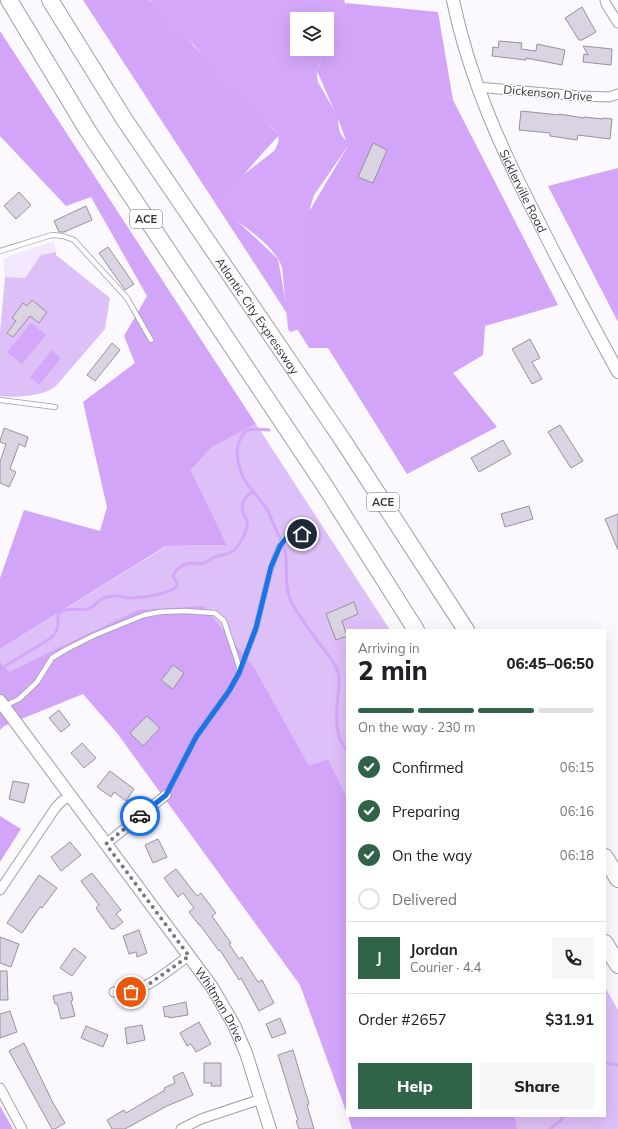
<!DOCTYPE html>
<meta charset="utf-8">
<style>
body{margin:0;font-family:Mulish,sans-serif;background:#f6f6f6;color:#202124;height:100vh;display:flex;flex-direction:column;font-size:15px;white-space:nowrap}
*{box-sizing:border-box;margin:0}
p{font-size:13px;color:#757577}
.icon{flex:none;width:22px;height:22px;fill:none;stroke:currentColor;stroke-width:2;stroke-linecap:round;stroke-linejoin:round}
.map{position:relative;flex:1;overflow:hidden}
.sheet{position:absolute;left:346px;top:629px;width:260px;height:488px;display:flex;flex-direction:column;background:#fff;border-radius:0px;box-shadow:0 4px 16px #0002}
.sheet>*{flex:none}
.tools{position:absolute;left:290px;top:12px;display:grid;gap:8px}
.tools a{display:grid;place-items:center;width:44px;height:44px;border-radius:0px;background:#fff;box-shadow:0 4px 16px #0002;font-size:20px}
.pin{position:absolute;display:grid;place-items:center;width:34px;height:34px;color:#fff;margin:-17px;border:2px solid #fff;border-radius:50%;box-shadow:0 1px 4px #0007}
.courier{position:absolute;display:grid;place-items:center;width:40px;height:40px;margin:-20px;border:3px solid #1a73e8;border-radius:50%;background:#fff;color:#222;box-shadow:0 1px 5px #0007}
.overview em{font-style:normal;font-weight:800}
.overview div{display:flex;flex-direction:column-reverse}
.overview{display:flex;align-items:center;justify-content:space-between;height:68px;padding:0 12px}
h1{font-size:26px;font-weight:800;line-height:30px}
.bar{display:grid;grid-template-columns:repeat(4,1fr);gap:6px 4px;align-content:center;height:48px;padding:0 12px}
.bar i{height:5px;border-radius:3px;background:#e0e0e0}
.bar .current{background:#306347}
.bar p{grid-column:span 4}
.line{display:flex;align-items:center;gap:10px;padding:0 12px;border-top:1px solid #e0e0e0}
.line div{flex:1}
.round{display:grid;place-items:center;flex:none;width:42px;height:42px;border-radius:0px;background:#f6f6f6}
ol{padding:0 12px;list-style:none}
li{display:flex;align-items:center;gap:12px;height:44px}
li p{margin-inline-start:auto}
li .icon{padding:4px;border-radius:50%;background:#306347;color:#fff;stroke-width:4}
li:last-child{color:#757577}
li i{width:22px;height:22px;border:2px solid #e0e0e0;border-radius:50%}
.button{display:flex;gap:8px;margin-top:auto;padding:8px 12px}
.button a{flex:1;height:46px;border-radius:0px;background:#306347;color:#fff;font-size:16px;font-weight:800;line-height:46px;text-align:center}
.button a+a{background:#f6f6f6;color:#202124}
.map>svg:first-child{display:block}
.built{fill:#f2e7fd}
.green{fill:#ddc0f8}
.forest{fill:#d2a5f9}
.water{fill:#d4a7fb;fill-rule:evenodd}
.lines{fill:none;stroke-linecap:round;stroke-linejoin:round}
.stream{stroke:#d4a7fb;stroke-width:3}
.building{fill:#dad3e2;stroke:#98919f}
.lane-casing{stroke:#a39caa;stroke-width:6}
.street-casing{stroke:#a39caa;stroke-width:11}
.secondary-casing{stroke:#a39caa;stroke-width:14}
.highway-casing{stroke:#a39caa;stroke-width:18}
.lane{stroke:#fff;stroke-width:4.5}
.street{stroke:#fff;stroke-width:9}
.secondary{stroke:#fff;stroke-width:12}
.highway{stroke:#fff;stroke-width:16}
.done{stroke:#78757b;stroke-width:4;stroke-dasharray:0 7.2}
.route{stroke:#1a73e8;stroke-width:5}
.labels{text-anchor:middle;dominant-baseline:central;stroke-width:3;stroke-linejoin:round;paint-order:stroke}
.shield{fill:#fff;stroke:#706d72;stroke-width:1}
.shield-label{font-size:11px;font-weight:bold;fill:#322f35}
.street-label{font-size:12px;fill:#322f35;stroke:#fff}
</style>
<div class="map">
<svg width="618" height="1129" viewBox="0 0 618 1129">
<rect width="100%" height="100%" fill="#fbf8fe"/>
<path class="built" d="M54,241L56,252L41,255L25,278L5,277L3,260L12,255Z"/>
<path class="green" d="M56,252V255L110,298L105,329L56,386C53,388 49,391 45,392C33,396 13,398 0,396V332L5,277L25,278L41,255Z
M256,424L390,630H347V797L328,759L309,767L254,667L137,610L9,673L0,662V649L167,546L227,545L191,470L212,447Z
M605,987L618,1010V1129H517L515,1116H605Z"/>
<path class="forest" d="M83,0H148L152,2L279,135L218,203L278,259L288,315Z
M346,3L438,12L453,100L558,305L485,326L483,355L453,373L497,427L407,474L328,348H309L296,327L310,316V210L348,146L339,121L317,71L326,49H327Z
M0,31L256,424L212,447L191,470L227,545L166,546L0,649V578L24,510L100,531L107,507L83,402L135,363L124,336L147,296L91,197L66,206L0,136Z
M618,168V322L548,186Z
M203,606L254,667L309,766L328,759L347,797V1114L300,985L117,733L83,694L4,726L0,730V662L9,672L137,610Z
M0,816L21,829L0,862Z
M0,1106L13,1129H0Z
M348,1116H515L517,1129H352Z"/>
<path class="water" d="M149,0H344C346,5 348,10 348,15C347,39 311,57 318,82L337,115C339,121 338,123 339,128C339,134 345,139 348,143V146L314,195L310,208V316C306,328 302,328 291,332L289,331L288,328L282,267C274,244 240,224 221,209C214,201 219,195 225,189L274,151C279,143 281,137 274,129L216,77L199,51L193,44L188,40L170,30L162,22L152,2ZM297,19H327V49H297Z
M31,323L46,335L22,364L7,352Z
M52,350L61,358L39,385L30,377Z"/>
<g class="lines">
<path class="stream" d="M269,430C263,430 254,428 248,430C243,432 241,437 239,442C234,455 240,474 248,485C254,493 261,500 267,509C271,517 274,526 278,534C281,539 284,545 285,551C289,567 283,583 290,599C297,614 308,628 318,642C326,652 334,660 338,672C340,680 339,688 338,696C336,716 334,735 347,751
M5,666L48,640L54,635L57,630L58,625V614C64,607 78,610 88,609C94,607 97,601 103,598C106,597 111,596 115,596C121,595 125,598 130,598C138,598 176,594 177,584C177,581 174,579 173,576C175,569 185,563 192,563C196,563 199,564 202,564C206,563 209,560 213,558C220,555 227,555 233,551C240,546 249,528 247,520C246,518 244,515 243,512C240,502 246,496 253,491
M605,1063L618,1065
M550,1129L560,1121L563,1116"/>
</g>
<path class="building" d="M582,7L596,32L582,40H579L565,18Z
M499,41L522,43L521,49L536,51L537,44L565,50L562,65L526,58V60L492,56L493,47L498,48Z
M583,46L612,49L611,65L583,62L584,54L588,55Z
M521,111L559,115V114L584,118V117L603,119V118L612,119L610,139L578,135L577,140L550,136V133L519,130Z
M373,143L387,150L373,183L358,177Z
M19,192L31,205L16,219L4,206Z
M86,206L92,220L64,232H59L54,221Z
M108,247L134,284L125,290L99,253Z
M32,300L47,312L39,323L30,316L13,337L7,333L16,321L12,318L23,303L27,306Z
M530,339L540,358L532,362L542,379L532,384L512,349Z
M112,343L120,350L95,381L87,375Z
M560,425L583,461L571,468L548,432Z
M4,428L28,437L25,447L19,444L10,469L16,472L9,487L0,483V462L6,444L0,442V441Z
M503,440L511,454L479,472L471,458Z
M529,506L533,519L505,527L501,514Z
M618,514V550L605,519Z
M354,602L358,614L342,621L347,636L336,640L326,614Z
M173,665L184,673L173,689L161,680Z
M59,710L70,725L61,732L49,718Z
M147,716L160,728L143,746L130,733Z
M82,743L96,758L84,768L71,753Z
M110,771L134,789L126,801L114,792L111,797L97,787Z
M13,781L29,784L24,803L9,799Z
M158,839L167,857L153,863L145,845Z
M70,842L81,855L61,871L51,857Z
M176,869L197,896L201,893L216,913L212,916L231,943L229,944L239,959L242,957L258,982L262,980L274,1003L259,1011L241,978L239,980L220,950L219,951L200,925H199L189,912L194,908L183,893L178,897L164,878Z
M92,873L121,910L116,914L123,922L114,929H111L96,908L99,905L81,881Z
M39,875L57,888L42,908L40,907L22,933L7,923Z
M139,930L147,953L137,957L136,952L129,954L123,936Z
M0,937L19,944L11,967L0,963Z
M74,948L86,957L72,976L60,968Z
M0,971H7L8,1000H0Z
M71,992L73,1000L71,1001L75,1016L61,1019L57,1003L55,1004L53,996Z
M186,1002L188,1015L169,1018V1016L165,1017L163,1007Z
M10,1011L17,1032L0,1038V1014Z
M280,1018L286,1033L272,1038L266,1024Z
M199,1022L211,1044L196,1052L191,1044L187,1046L180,1033Z
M142,1025L145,1040L127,1044L125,1028Z
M86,1026L108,1035L103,1047L81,1038Z
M24,1043L53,1103L65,1123L55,1129H52L9,1051Z
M293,1050L309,1104L307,1105L314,1129H299L296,1121L298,1120L288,1088V1087L278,1055Z
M204,1063H221V1086H211L212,1083H204Z
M183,1072L193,1095L167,1106L125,1129H112L107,1120L124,1110L126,1113L165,1090L164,1088L175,1083L173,1077Z"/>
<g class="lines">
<defs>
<path id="lane" d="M0,251L52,235L63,236L74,240L127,298L151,340
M0,400L55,407
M240,671C245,657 251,642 256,628C262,607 273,543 290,532C296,528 302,533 306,537
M4,706L19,699L37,682L52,658L67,649L95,635L144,615L160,612L184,611L215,613L224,621L239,666V673L229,691L196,737L166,795"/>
<path id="street" d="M605,0L606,4L618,23
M477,87L580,96L609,97L618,94
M106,844L166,795
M0,890L56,807L62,801L70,796
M114,992C119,992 125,993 130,992C147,989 174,966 189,956
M0,1088L22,1129
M181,1129L201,1119L261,1099"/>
<g id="secondary">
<path id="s1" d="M453,0C469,78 502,151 539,222C564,273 591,322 618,372"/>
<path id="s2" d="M0,701L212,987L234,1025L246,1053L270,1129"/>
</g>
<g id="highway">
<path d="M9,0L88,131L323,483L416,630"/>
<path id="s3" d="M50,0L124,119L342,439L466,630"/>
<path d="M605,857L618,879"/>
<path d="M605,943L618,965"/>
</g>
</defs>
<use href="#lane" class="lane-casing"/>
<use href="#street" class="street-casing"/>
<use href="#secondary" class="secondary-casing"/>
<use href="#highway" class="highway-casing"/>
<use href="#lane" class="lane"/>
<use href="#street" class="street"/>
<use href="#secondary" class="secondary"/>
<use href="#highway" class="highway"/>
</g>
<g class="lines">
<path class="done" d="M131,992L146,986L189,956L106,844L140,816"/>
<path class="route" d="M140,816L166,795L196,737L229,691L239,673L256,628L271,567L280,546L288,535L292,531H298L302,534"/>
</g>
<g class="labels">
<g class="shield">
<rect x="130" y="210" width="32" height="18" rx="3"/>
<rect x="367" y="493" width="32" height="18" rx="3"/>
</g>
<g class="shield-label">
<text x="146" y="219">ACE</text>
<text x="383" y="502">ACE</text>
</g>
<g class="street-label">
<text transform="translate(548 93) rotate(5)">Dickenson Drive</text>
<text stroke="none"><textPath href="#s1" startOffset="204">Sicklerville Road</textPath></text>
<text stroke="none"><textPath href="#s3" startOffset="378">Atlantic City Expressway</textPath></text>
<text stroke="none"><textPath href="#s2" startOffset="375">Whitman Drive</textPath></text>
</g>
</g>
</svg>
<div class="tools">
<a><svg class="icon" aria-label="layers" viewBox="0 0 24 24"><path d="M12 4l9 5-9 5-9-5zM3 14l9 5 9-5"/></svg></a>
</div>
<div class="pin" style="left:131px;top:992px;background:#ea580c"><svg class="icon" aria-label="bag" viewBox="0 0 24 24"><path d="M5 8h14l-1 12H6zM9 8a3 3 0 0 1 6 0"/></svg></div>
<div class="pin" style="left:302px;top:534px;background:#1f2937"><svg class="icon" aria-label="home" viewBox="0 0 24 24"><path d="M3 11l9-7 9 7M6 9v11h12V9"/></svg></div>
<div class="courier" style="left:140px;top:816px"><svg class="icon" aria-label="car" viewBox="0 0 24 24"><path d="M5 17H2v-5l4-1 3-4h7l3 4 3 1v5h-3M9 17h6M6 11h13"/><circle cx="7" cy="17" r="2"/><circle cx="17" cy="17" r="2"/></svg></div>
<section class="sheet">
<div class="overview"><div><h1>2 min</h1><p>Arriving in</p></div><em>06:45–06:50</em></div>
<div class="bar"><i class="current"></i><i class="current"></i><i class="current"></i><i></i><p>On the way · 230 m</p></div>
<ol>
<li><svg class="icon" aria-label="check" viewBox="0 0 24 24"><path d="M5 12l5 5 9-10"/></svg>Confirmed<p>06:15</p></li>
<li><svg class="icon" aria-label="check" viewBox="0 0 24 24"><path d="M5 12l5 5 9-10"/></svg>Preparing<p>06:16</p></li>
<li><svg class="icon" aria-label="check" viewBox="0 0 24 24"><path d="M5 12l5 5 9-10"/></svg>On the way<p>06:18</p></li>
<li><i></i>Delivered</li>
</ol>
<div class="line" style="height:72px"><b class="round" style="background:#306347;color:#fff">J</b><div><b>Jordan</b><p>Courier · 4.4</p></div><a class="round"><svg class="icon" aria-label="phone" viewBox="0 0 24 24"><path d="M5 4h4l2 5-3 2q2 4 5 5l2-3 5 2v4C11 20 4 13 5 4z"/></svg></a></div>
<div class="line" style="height:52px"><div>Order #2657</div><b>$31.91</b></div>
<div class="button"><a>Help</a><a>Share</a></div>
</section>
</div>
